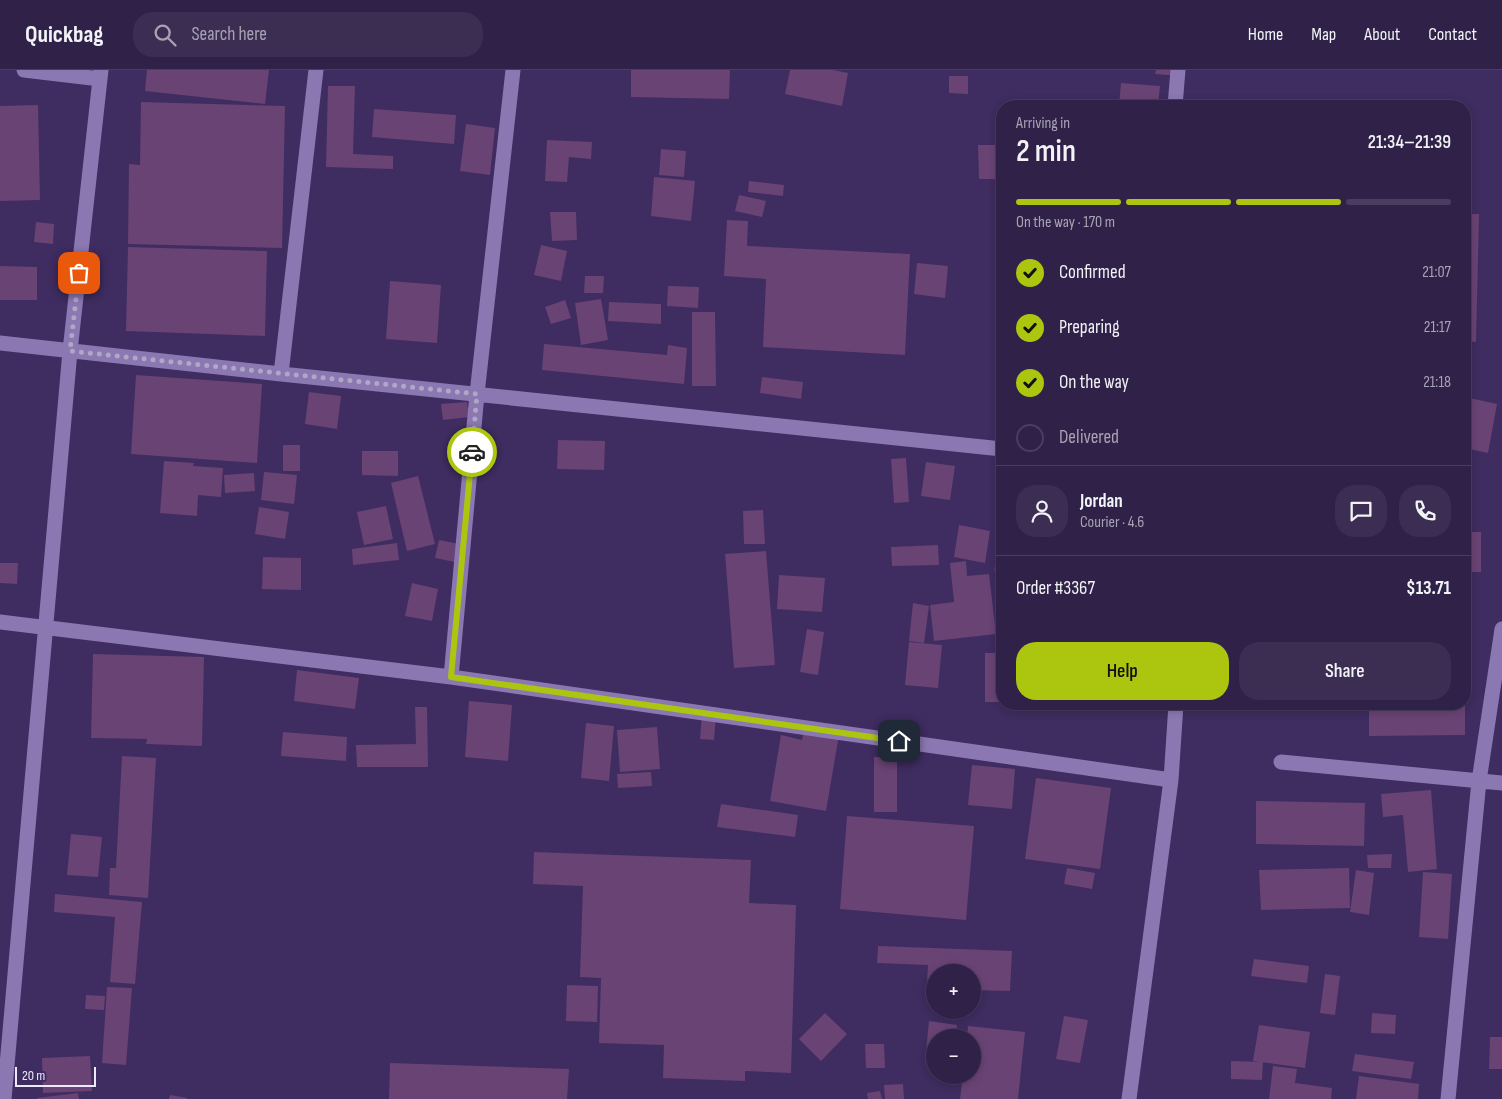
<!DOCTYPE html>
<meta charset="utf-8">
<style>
body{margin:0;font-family:"Sofia Sans Condensed",sans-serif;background:#3b2e52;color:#f1f3f6;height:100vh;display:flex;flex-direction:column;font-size:19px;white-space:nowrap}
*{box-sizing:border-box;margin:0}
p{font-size:16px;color:#a7a3b4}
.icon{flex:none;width:28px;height:28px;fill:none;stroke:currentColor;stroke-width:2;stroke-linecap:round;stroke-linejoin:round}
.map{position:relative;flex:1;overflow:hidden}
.side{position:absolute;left:996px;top:30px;width:475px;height:610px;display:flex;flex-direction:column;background:#2f2148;border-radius:20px;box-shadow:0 2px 8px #0003,0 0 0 1px #4a3e60}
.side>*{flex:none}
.controls{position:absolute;left:926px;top:894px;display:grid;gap:10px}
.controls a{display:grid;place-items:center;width:55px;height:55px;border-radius:50%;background:#2f2148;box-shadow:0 2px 8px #0003,0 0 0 1px #4a3e60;font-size:25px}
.scale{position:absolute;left:15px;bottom:12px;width:81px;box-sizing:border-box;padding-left:5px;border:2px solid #ede8fb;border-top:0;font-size:14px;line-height:18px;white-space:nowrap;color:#ede8fb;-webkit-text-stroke:4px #3f2c60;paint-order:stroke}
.pin{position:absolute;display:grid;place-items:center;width:42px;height:42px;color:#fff;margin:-21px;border-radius:10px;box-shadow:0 2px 8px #0006}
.courier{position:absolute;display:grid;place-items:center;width:50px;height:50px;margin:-25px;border:4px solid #acc610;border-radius:50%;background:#fff;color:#222;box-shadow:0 1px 6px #0007}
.headline em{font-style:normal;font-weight:600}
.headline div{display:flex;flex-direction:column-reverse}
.headline{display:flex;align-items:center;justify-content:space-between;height:85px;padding:0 20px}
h1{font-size:32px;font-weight:600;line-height:38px}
.bar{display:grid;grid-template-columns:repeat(4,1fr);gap:8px 5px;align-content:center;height:60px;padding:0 20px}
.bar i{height:6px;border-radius:4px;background:#4a3e60}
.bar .selected{background:#acc610}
.bar p{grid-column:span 4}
.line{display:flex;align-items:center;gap:12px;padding:0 20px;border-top:1px solid #4a3e60}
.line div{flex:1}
.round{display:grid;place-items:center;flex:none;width:52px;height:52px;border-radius:20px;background:#3b2e52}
ol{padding:0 20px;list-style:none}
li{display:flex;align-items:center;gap:15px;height:55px}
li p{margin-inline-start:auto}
li .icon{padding:5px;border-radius:50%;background:#acc610;color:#111;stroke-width:4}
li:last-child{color:#a7a3b4}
li i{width:28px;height:28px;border:2px solid #4a3e60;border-radius:50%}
.primary-button{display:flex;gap:10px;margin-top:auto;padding:10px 20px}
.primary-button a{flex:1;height:58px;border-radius:20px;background:#acc610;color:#111;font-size:20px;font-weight:600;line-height:58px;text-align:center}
.primary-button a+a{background:#3b2e52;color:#f1f3f6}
header{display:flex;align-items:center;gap:30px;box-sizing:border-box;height:70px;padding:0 25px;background:#2f2148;border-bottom:1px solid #4a3e60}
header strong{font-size:24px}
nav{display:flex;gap:28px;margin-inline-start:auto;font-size:18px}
.search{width:350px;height:45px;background:#3b2e52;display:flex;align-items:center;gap:12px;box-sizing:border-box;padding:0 18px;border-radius:20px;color:#a7a3b4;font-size:19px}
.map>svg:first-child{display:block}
.building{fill:#694374}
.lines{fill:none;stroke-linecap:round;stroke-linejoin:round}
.minor{stroke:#8b78b2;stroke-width:15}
.done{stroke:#b0a6c5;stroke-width:5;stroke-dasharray:0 9}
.route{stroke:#acc610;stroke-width:6}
</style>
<header>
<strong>Quickbag</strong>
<div class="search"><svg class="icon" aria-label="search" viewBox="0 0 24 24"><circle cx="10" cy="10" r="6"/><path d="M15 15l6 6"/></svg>Search here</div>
<nav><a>Home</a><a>Map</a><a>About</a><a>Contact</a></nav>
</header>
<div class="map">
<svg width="1502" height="1029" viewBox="0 0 1502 1029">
<rect width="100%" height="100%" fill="#3f2c60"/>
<path class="building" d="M147,0H269L265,34L145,21Z
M631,0H730L729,29L631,27Z
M790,0H833L848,3L842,36L785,24Z
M1156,0H1180L1179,6L1155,4Z
M949,6H968V24L949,23Z
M1121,13L1160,16L1158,36H1119Z
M328,16H355L353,84L393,86V99L326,97Z
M141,32L285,36L282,178L128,174L129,94L140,95Z
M38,35L40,130L0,131V36Z
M374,39L456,45L454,74L372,67Z
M466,54L495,58L490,105L460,101Z
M547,70L592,72L591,89L569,87L567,112L545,111Z
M978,75H997L998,109H979Z
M661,79L686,81L684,107L659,105Z
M654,107L695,111L691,151L651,146Z
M749,111L784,115L783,126L748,122Z
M739,125L766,131L762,147L735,141Z
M550,142H576L577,170L552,171Z
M1465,144H1479L1476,272L1465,271Z
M727,150L748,151L747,176L910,184L905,285L763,277L766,209L724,206Z
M36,152L54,154L53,174L34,172Z
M541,175L567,181L561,211L534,205Z
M128,177L267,181L265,266L126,261Z
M917,193L948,196L945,228L914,224Z
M0,196L37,197V230H0Z
M585,206H604L603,223H584Z
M390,211L441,215L437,273L386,269Z
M668,216L699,217L698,238L667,236Z
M601,229L608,270L581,275L575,233Z
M565,230L571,248L551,254L545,237Z
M609,232L661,234V254L608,251Z
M692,242H715L716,316H692Z
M544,274L667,285L668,275L687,278L684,314L542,300Z
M136,305L262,314L257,393L131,384Z
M762,307L803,312L801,329L760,323Z
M309,322L341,326L337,359L305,354Z
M1465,327L1497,334L1488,383L1465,378Z
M467,332L469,347L443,350L441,334Z
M558,370L605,371L604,400L557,399Z
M283,375H300V401H283Z
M362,381H398V406L362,405Z
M906,388L909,432L894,433L891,389Z
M164,391L194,393L193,396L223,398L221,427L198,425L197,446L160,443Z
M926,392L955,396L950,430L921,426Z
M264,402L297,405L294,434L261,430Z
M254,403L255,421L225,423L224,405Z
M418,406L435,474L407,481L391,413Z
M386,436L393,469L364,475L357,442Z
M259,437L289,442L285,469L255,464Z
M763,440L765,474H744L743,441Z
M959,455L990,461L985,493L954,487Z
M1001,459H1002V502L994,501Z
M1465,462H1481V502H1465Z
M439,470L459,474L455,492L435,488Z
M397,473L399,490L353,495L352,479Z
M938,475L939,495L892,496L891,477Z
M766,481L775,595L734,598L725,484Z
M263,487L301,488V520L262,519Z
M966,491L967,506L989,504L996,564L934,571L930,535L954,532L950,493Z
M0,493H18L17,514L0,513Z
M779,505L825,508L822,542L777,539Z
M412,513L438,519L432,551L405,546Z
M913,533L929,536L924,573L909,571Z
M807,559L824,562L818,605L800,602Z
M909,572L942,575L938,618L905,615Z
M985,583H1002V632H985Z
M93,584L204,587L202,676L146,674L147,669L91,668Z
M297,600L359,608L355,639L294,631Z
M469,631L512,635L508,691L465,687Z
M1102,634H1125L1124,641L1101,638Z
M1369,634H1465V665L1369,666Z
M415,637H427L428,697H357L356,675L416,674Z
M702,644L716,645L714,670L700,669Z
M586,653L614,656L609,711L581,708Z
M657,657L660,699L620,702L617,660Z
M804,659L839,665L826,741L770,731L781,665L802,670Z
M283,662L347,667L346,691L281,686Z
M122,686L156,688L148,828L109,825L110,798H116Z
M874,687H897V742H874Z
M972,695L1015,699L1012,739L968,735Z
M651,702L652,716L618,718L617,704Z
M1036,708L1111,718L1100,799L1025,789Z
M1431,720L1437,799L1408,802L1403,745L1383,747L1381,724Z
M1256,731L1365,733L1364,776L1256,774Z
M721,734L798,745L795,767L717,757Z
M847,746L974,756L966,850L840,839Z
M71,764L102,767L98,807L67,805Z
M534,782L751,790L749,833L796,835L791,1003L745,1001V1011L663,1008L664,975L599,973L601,908L580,907L583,816L533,814Z
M1392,784L1391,798H1368L1367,785Z
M1067,798L1095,803L1092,819L1064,814Z
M1349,798L1350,838L1261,840L1259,800Z
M1356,800L1374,803L1369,845L1350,842Z
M1423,802L1452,804L1448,869L1419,867Z
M55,824L142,832L135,914L110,912L115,847L54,842Z
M878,876L1012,881L1010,921L972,920V902H935V912H927L928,895L877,893Z
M1254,889L1309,896L1307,913L1251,906Z
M1325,904L1340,906L1335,945L1320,943Z
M567,915L598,916L597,952L566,951Z
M107,917L132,918L126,995L102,993Z
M86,925L105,926L104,940L85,939Z
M825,943L847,964L821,991L799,969Z
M1372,943L1396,945L1395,964L1371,963Z
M1064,946L1088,950L1080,993L1056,989Z
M929,951L957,955L956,968H935V994L925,992Z
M1259,955L1310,962L1305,998L1253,991Z
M968,956L1025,962L1018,1029H960L963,1005H972V968H967Z
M1490,967H1502V999H1489Z
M865,974H884L885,998H866Z
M1355,984L1414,992L1411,1009L1352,1001Z
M90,986L92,1021L43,1023L42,988Z
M1231,991L1263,992L1262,1010L1231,1009Z
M390,993L569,999L567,1029H389Z
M1273,996L1297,999L1295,1013L1332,1018L1331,1029H1269Z
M1359,1006L1419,1014L1418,1029H1356Z
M903,1014L904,1029H885L884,1015Z
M880,1021L882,1029H868L867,1023Z
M78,1023L79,1029H37V1028Z
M170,1025L187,1028V1029H169Z"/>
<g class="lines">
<path class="minor" d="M24,0L100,9
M1175,36L1178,0
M0,273L281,304L1002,379
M281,304L316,0
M0,552L451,607L1171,710
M451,607L477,324L513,0
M1281,692L1502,713
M4,1029L70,281L101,0
M1129,1029L1171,710L1176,634
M1448,1029L1479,711L1502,559"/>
</g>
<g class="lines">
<path class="done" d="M79,203L70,281L477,324L472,382"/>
<path class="route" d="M472,382L451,607L899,671"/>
</g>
</svg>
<div class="controls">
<a>+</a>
<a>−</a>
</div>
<div class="scale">20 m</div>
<div class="pin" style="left:79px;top:203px;background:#ea580c"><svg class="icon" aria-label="bag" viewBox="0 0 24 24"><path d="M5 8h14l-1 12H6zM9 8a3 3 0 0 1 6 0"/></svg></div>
<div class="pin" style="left:899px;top:671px;background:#1f2937"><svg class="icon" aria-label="home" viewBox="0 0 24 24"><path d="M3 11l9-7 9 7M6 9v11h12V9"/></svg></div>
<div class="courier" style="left:472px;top:382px"><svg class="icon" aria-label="car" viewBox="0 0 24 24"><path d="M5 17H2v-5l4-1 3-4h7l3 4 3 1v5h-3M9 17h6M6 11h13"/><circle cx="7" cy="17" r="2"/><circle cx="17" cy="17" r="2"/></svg></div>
<section class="side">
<div class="headline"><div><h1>2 min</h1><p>Arriving in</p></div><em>21:34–21:39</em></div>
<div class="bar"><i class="selected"></i><i class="selected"></i><i class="selected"></i><i></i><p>On the way · 170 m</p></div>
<ol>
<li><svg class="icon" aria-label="check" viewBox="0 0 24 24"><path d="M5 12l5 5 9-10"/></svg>Confirmed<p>21:07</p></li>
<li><svg class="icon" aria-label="check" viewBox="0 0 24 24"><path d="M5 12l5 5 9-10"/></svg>Preparing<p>21:17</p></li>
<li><svg class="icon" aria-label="check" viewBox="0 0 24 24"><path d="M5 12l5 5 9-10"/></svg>On the way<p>21:18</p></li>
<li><i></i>Delivered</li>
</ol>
<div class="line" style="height:90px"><a class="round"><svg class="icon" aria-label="person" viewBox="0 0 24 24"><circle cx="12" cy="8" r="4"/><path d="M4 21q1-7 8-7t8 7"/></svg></a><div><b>Jordan</b><p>Courier · 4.6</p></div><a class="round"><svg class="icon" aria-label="chat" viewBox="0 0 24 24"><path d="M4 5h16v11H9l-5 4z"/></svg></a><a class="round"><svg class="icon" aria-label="phone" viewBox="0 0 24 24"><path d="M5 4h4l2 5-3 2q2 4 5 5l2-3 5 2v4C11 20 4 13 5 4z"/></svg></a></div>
<div class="line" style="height:65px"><div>Order #3367</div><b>$13.71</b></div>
<div class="primary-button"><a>Help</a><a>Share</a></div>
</section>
</div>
